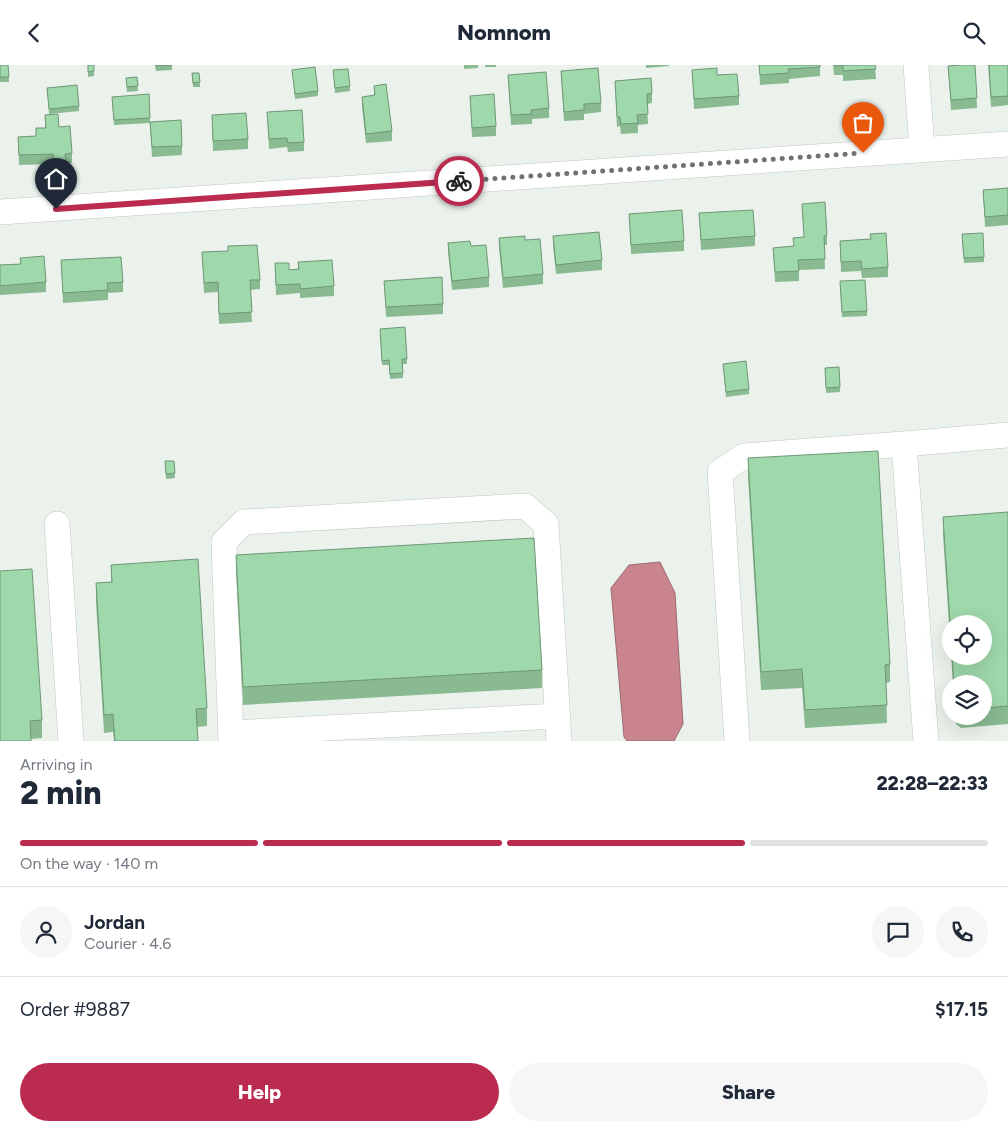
<!DOCTYPE html>
<meta charset="utf-8">
<style>
body{margin:0;font-family:Figtree,sans-serif;background:#f6f6f7;color:#1f2937;height:100vh;display:flex;flex-direction:column;font-size:19px;white-space:nowrap}
*{box-sizing:border-box;margin:0}
p{font-size:16px;color:#747a83}
.icon{flex:none;width:28px;height:28px;fill:none;stroke:currentColor;stroke-width:2;stroke-linecap:round;stroke-linejoin:round}
.map{position:relative;height:676px;overflow:hidden}
.sheet{display:flex;flex-direction:column;background:#fff;flex:1}
.sheet>*{flex:none}
.tools{position:absolute;left:942px;top:550px;display:grid;gap:10px}
.tools a{display:grid;place-items:center;width:50px;height:50px;border-radius:50%;background:#fff;box-shadow:0 5px 20px #0002;font-size:25px}
.pin{position:absolute;display:grid;place-items:center;width:42px;height:42px;color:#fff;margin:-51px -21px;border-radius:50% 50% 50% 0;rotate:-45deg;box-shadow:0 0 5px #0007}
.pin .icon{rotate:45deg}
.courier{position:absolute;display:grid;place-items:center;width:50px;height:50px;margin:-25px;border:4px solid #bb2b50;border-radius:50%;background:#fff;color:#222;box-shadow:0 1px 6px #0007}
.summary em{font-style:normal;font-weight:800}
.summary div{display:flex;flex-direction:column-reverse}
.summary{display:flex;align-items:center;justify-content:space-between;height:85px;padding:0 20px}
h1{font-size:32px;font-weight:800;line-height:38px}
.bar{display:grid;grid-template-columns:repeat(4,1fr);gap:8px 5px;align-content:center;height:60px;padding:0 20px}
.bar i{height:6px;border-radius:4px;background:#e0e1e3}
.bar .on{background:#bb2b50}
.bar p{grid-column:span 4}
.line{display:flex;align-items:center;gap:12px;padding:0 20px;border-top:1px solid #e0e1e3}
.line div{flex:1}
.round{display:grid;place-items:center;flex:none;width:52px;height:52px;border-radius:26px;background:#f6f6f7}
.button{display:flex;gap:10px;margin-top:auto;padding:10px 20px}
.button a{flex:1;height:58px;border-radius:30px;background:#bb2b50;color:#fff;font-size:20px;font-weight:800;line-height:58px;text-align:center}
.button a+a{background:#f6f6f7;color:#1f2937}
header{display:flex;justify-content:space-between;align-items:center;height:65px;padding:0 20px;background:#fff;font-size:22px;font-weight:800}
.map>svg:first-child{display:block}
.water{fill:#ca848d;stroke:#9b6a70}
.lines{fill:none;stroke-linecap:round;stroke-linejoin:round}
.minor-casing{stroke:#c0c7c1;stroke-width:26}
.minor{stroke:#fff;stroke-width:25}
.wall{fill:#89ba92;fill-rule:evenodd}
.building{fill:#9fd8aa;stroke:#6f9777}
.done{stroke:#6f736f;stroke-width:5;stroke-dasharray:0 9}
.route{stroke:#bb2b50;stroke-width:6}
</style>
<header><svg class="icon" aria-label="back" viewBox="0 0 24 24"><path d="M15 5l-7 7 7 7"/></svg>Nomnom<svg class="icon" aria-label="search" viewBox="0 0 24 24"><circle cx="10" cy="10" r="6"/><path d="M15 15l6 6"/></svg></header>
<div class="map">
<svg width="1008" height="676" viewBox="0 0 1008 676">
<rect width="100%" height="100%" fill="#ebf2ec"/>
<path class="water" d="M660,497L675,528L683,659L674,676H627L624,672L611,523L629,500Z"/>
<g class="lines">
<defs>
<path id="minor" d="M916,0L922,84
M0,147L1008,79
M57,459L71,676
M231,668L557,651
M231,676L224,477L244,457L525,441L546,459L559,676
M737,676L720,407L744,391L904,379
M926,676L904,379L1008,370"/>
</defs>
<use href="#minor" class="minor-casing"/>
<use href="#minor" class="minor"/>
</g>
<path class="wall" d="M0,0H8L9,17H0Z
M88,0H94V11L88,12Z
M155,0H172V5L156,6Z
M464,0H478V3L464,4Z
M485,0H496V2H485Z
M646,0H669V1L646,3Z
M759,0H820V11L789,14V18L760,20Z
M833,0H875L876,14L843,16V10H834Z
M953,0H975L977,43L951,45L948,1H953Z
M988,0H1008V40L991,42Z
M292,5L318,26V31L295,34Z
M333,5L350,21V26L335,28Z
M692,5L717,10L739,31V40L694,44Z
M561,6L601,38V47L584,49V55L564,56Z
M192,8H199L200,22H193Z
M508,10L549,43V53L532,54V59L511,60Z
M137,12L138,26L127,27L126,13Z
M615,16L652,28V38L647,39L648,59L638,60V68L621,69L620,61L617,62Z
M374,21L392,66V76L366,78L362,42V32L374,31Z
M47,23L79,41V46L49,49Z
M149,29L150,57L182,81V90L152,92L150,58L114,60L112,36Z
M470,31L496,61V71L472,72Z
M267,47L304,77V86L288,87L287,82L269,84Z
M45,50L59,62L72,88V98H66V105L54,106L53,99L19,100L18,72L36,71L45,63Z
M212,50L248,74V84L213,86Z
M1008,123V160L985,162L983,125Z
M802,139L827,170V180H824L825,204L799,205V216L775,217L773,183L793,181L804,172Z
M699,148L755,171V181L701,185Z
M629,149L684,176V186L631,189Z
M870,169L888,202V212L862,213L861,206L841,207L840,176L870,174Z
M553,171L602,195V205L556,209L553,181Z
M499,173L525,175L543,209V219L503,223L499,183Z
M962,174L984,192V197L964,198Z
M448,178L471,181L489,212V222L452,225L448,187Z
M202,187L260,215V224L250,225L252,257L219,259L218,227L204,228Z
M20,193L46,217V227L0,230V200L20,199Z
M61,195L123,217V227L108,228V235L63,238Z
M298,197L334,221V231L300,233V228L276,230L275,198L289,205L298,204Z
M384,216L443,239V249L386,252Z
M840,221L867,246V251L842,252Z
M405,262L407,299H403V313L390,314L389,300H382L380,269Z
M723,299L749,324V329L726,332Z
M839,302L840,327L826,328L825,303Z
M748,393L890,599V617L886,618L887,658L805,663L802,623L761,625L748,412Z
M165,396H174L175,413L166,414Z
M1008,447V659L961,663L956,659L955,651H984V619H953L943,470V452ZM951,559L984,591H951Z
M236,490L542,605V623L243,640L236,508Z
M111,500L207,643V661L197,662L198,676H114L113,667L104,668L96,537V518L111,517Z
M0,506L42,655V673L31,674Z"/>
<path class="building" d="M0,0H8L9,12H0Z
M88,0H94V6L88,7Z
M156,0H172L156,1Z
M759,0H820V2L788,4L789,8L760,10Z
M834,0H875L876,4L843,6V0Z
M960,0H975L977,33L951,35L948,1Z
M989,0H1008V31L991,32Z
M315,2L318,26L295,29L292,5Z
M598,3L601,38L584,39V45L564,47L561,6Z
M717,3V10L737,9L739,31L694,34L692,5Z
M348,4L350,21L335,23L333,5Z
M546,7L549,43L531,45L532,49L511,50L508,10Z
M192,8H199L200,17L193,18Z
M137,12L138,21L127,22L126,13Z
M651,13L652,28L647,29L648,49L637,50L638,58L621,59L620,52H617L615,16Z
M386,19L392,66L366,69L362,32L375,30L374,21Z
M77,20L79,41L49,44L47,23Z
M149,29L150,53L114,55L112,32Z
M494,29L496,61L472,63L470,31Z
M302,45L304,77L288,78L287,73L269,74L267,47Z
M246,48L248,74L213,76L212,50Z
M58,49L59,62L70,61L72,88L65,89L66,96H54L53,89L19,90L18,72L36,71V63H46L45,50Z
M181,55L182,81L152,82L150,57Z
M1008,123V150L985,152L983,125Z
M825,137L827,170L824,171L825,194L798,195L799,206L775,207L773,183L794,181L793,173L804,172L802,139Z
M682,145L684,176L631,180L629,149Z
M753,145L755,171L701,175L699,148Z
M599,167L602,195L556,200L553,171Z
M886,168L888,202L862,204L861,196L841,197L840,176L871,174L870,169Z
M983,168L984,192L964,193L962,169Z
M525,171V175L540,174L543,209L503,213L499,173Z
M470,176L471,181L486,180L489,212L452,216L448,178Z
M257,180L260,215H250L252,247L219,249L218,217L204,218L202,187L228,186V181Z
M44,191L46,217L0,221V200L21,199L20,193Z
M121,192L123,217L107,218L108,225L63,228L61,195Z
M332,195L334,221L300,224V219L276,220L275,198H289V205L299,204L298,197Z
M442,212L443,239L386,242L384,216Z
M865,215L867,246L842,247L840,216Z
M405,262L407,294H402L403,308L390,309L389,295L382,296L380,264Z
M746,296L749,324L726,327L723,299Z
M839,302L840,322L826,323L825,303Z
M878,386L890,599L885,600L887,640L805,645L802,604L761,607L748,393Z
M165,396H174L175,408L166,409Z
M1008,447V641L984,643V619H954L952,591H984V559H951V573L943,452Z
M534,473L542,605L243,622L236,490Z
M198,494L207,643L196,644L198,676H115L113,649L104,650L96,518L112,517L111,500Z
M32,504L42,655L30,656L31,676H0V506Z"/>
<g class="lines">
<path class="done" d="M459,116L863,88"/>
<path class="route" d="M56,144L459,116"/>
</g>
</svg>
<div class="tools">
<a><svg class="icon" aria-label="locate" viewBox="0 0 24 24"><circle cx="12" cy="12" r="6"/><path d="M12 2v4M12 18v4M2 12h4M18 12h4"/></svg></a>
<a><svg class="icon" aria-label="layers" viewBox="0 0 24 24"><path d="M12 4l9 5-9 5-9-5zM3 14l9 5 9-5"/></svg></a>
</div>
<div class="pin" style="left:863px;top:88px;background:#ea580c"><svg class="icon" aria-label="bag" viewBox="0 0 24 24"><path d="M5 8h14l-1 12H6zM9 8a3 3 0 0 1 6 0"/></svg></div>
<div class="pin" style="left:56px;top:144px;background:#1f2937"><svg class="icon" aria-label="home" viewBox="0 0 24 24"><path d="M3 11l9-7 9 7M6 9v11h12V9"/></svg></div>
<div class="courier" style="left:459px;top:116px"><svg class="icon" aria-label="bike" viewBox="0 0 24 24"><circle cx="6" cy="16" r="4"/><circle cx="18" cy="16" r="4"/><path d="M6 16l4-8h5l3 8M10 8l3 8H6M13 5h3"/></svg></div>
</div>
<section class="sheet">
<div class="summary"><div><h1>2 min</h1><p>Arriving in</p></div><em>22:28–22:33</em></div>
<div class="bar"><i class="on"></i><i class="on"></i><i class="on"></i><i></i><p>On the way · 140 m</p></div>
<div class="line" style="height:90px"><a class="round"><svg class="icon" aria-label="person" viewBox="0 0 24 24"><circle cx="12" cy="8" r="4"/><path d="M4 21q1-7 8-7t8 7"/></svg></a><div><b>Jordan</b><p>Courier · 4.6</p></div><a class="round"><svg class="icon" aria-label="chat" viewBox="0 0 24 24"><path d="M4 5h16v11H9l-5 4z"/></svg></a><a class="round"><svg class="icon" aria-label="phone" viewBox="0 0 24 24"><path d="M5 4h4l2 5-3 2q2 4 5 5l2-3 5 2v4C11 20 4 13 5 4z"/></svg></a></div>
<div class="line" style="height:65px"><div>Order #9887</div><b>$17.15</b></div>
<div class="button"><a>Help</a><a>Share</a></div>
</section>
